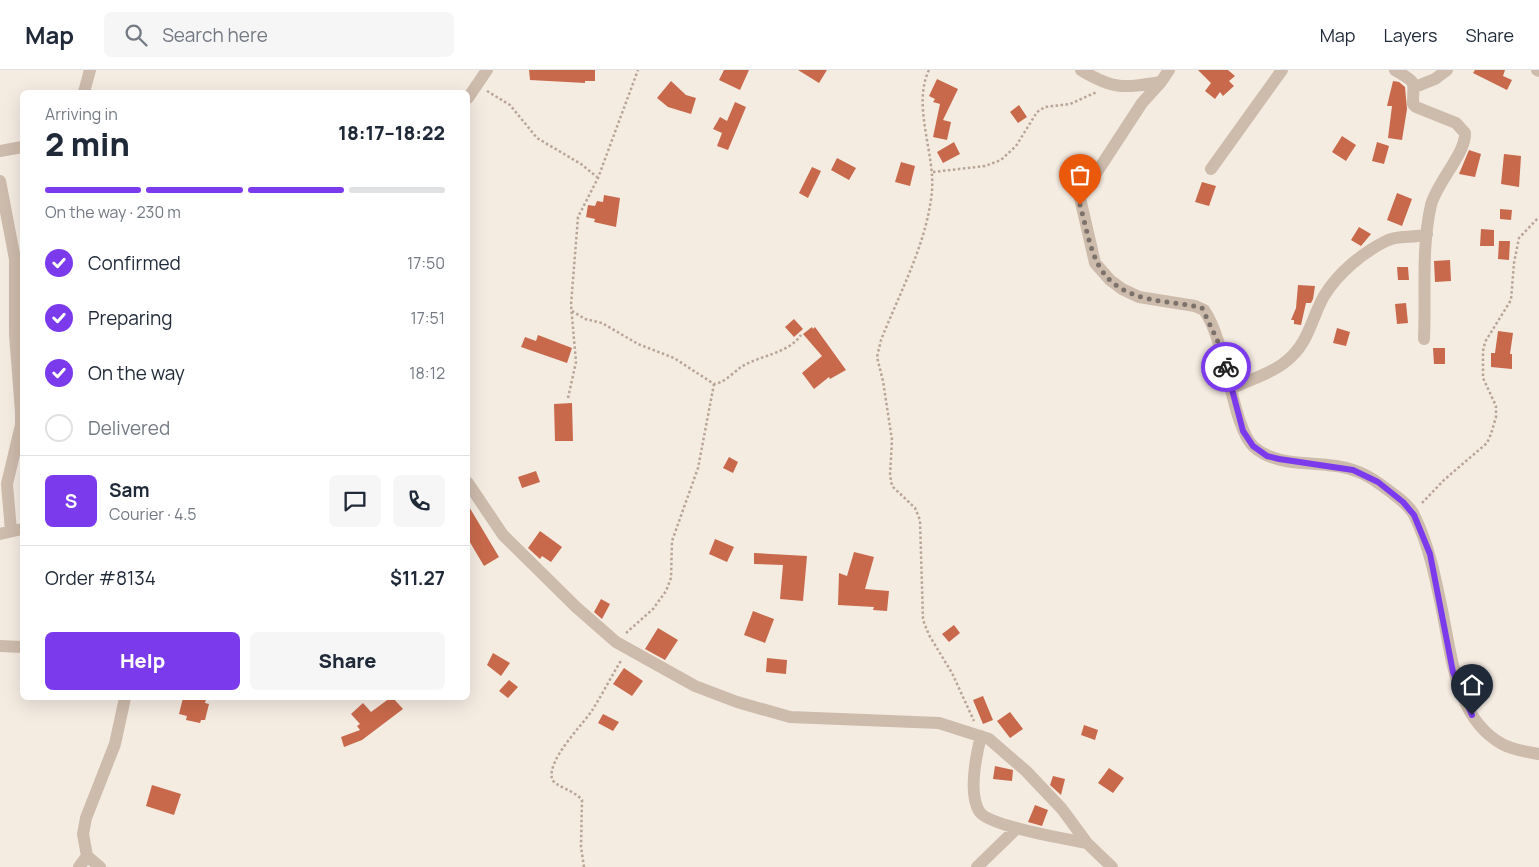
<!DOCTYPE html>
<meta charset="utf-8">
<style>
body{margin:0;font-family:Manrope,sans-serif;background:#f6f6f7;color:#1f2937;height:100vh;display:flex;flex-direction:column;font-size:19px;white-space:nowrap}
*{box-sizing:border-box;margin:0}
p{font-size:16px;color:#747a83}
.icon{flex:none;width:28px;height:28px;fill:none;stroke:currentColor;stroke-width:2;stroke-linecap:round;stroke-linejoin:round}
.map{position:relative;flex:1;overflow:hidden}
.details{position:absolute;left:20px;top:20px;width:450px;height:610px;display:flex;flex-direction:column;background:#fff;border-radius:8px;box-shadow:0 5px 20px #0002}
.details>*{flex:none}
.pin{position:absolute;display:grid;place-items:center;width:42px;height:42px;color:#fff;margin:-51px -21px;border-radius:50% 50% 50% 0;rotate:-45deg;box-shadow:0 0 5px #0007}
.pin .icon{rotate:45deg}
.courier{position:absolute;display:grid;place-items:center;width:50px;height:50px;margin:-25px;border:4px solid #7c3aed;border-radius:50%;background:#fff;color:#222;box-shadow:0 1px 6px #0007}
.overview em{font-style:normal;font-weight:800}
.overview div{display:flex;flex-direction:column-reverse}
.overview{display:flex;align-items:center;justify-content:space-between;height:85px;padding:0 25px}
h1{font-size:32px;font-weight:800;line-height:38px}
.bar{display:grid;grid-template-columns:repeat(4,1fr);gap:8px 5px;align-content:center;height:60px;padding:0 25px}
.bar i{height:6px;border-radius:4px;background:#e0e1e3}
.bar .on{background:#7c3aed}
.bar p{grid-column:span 4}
.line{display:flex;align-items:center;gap:12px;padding:0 25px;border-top:1px solid #e0e1e3}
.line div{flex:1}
.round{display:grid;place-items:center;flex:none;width:52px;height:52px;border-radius:8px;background:#f6f6f7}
ol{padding:0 25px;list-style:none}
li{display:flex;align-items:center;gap:15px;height:55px}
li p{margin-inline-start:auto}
li .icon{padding:5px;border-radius:50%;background:#7c3aed;color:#fff;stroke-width:4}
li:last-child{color:#747a83}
li i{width:28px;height:28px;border:2px solid #e0e1e3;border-radius:50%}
.button{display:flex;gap:10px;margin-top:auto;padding:10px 25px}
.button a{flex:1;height:58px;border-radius:8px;background:#7c3aed;color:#fff;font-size:20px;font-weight:800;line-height:58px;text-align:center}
.button a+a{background:#f6f6f7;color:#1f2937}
header{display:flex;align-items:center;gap:30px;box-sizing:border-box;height:70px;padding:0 25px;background:#fff;border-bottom:1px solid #e0e1e3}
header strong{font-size:24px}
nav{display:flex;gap:28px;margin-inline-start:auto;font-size:18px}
.search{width:350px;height:45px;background:#f6f6f7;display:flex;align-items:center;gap:12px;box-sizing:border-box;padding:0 18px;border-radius:8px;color:#747a83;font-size:19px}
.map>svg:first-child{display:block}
.building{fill:#c8694b}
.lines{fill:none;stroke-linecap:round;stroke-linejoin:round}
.path{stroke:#b9a596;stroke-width:2.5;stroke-dasharray:2.5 2.5;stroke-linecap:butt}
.minor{stroke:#cdbbac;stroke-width:12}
.done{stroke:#7c716b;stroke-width:5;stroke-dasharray:0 9}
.route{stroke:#7c3aed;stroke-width:6}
</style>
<header>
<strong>Map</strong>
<div class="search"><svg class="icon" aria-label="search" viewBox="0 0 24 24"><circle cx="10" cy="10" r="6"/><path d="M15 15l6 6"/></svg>Search here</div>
<nav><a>Map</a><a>Layers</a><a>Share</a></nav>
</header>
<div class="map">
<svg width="1539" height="797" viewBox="0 0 1539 797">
<rect width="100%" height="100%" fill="#f4ebe1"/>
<path class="building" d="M529,0H595V11H585V13L530,10Z
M724,0H749L740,20L719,10Z
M798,0H827L819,13Z
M1198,0H1228L1235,6L1229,11L1234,16L1223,26L1220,22L1215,29L1205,21L1211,13Z
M1475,0H1505L1503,6L1512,10L1507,20L1473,3Z
M937,9L958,19L943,50L951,52L947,70L933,67L940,34L933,32L935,29L929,26Z
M671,11L686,25L696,28L691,44L668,37L657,28Z
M1393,11L1399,12L1405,17L1407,39L1402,70L1388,68L1392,36H1387Z
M735,32L746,37L728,80L717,76L722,63L713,59L720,47L727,51Z
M1019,35L1027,47L1018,53L1010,42Z
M1342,66L1356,75L1346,91L1332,82Z
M954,72L960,84L943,93L937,82Z
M1377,72L1389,76L1384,94L1372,91Z
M1469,80L1481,84L1475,107L1459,104Z
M1504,84L1521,86L1519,117L1501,114Z
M837,88L856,98L849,110L831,100Z
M901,92L915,96L910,116L895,112Z
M812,97L821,101L808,128L799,123Z
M1202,112L1216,116L1209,136L1195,132Z
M1397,123L1412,129L1402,156L1387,150Z
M604,125L620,128L616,157L594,152L595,149L586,147L588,135L595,136L597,131L603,132Z
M1500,139L1512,140L1511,150L1500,149Z
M1359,157L1371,164L1361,176L1351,170Z
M1481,159L1494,160V176H1480Z
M1499,171H1510L1509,190L1498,189Z
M1450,190L1451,211L1435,212L1434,191Z
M1397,197H1408L1409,210H1398Z
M1298,215L1315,216L1313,229L1311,233H1306L1301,255L1294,254V250H1291L1296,238Z
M1406,233L1408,253L1397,254L1395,234Z
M794,249L803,259L794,267L785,257Z
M812,257L813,259L815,257L846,300L830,309L829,307L814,319L802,303L822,286L803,264Z
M1337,258L1350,262L1346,276L1333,273Z
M1498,261L1513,263L1510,284H1512V299L1491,297V283H1495Z
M538,265L572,278L567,293L521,277L525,267L536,271Z
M1433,278H1445V294H1434Z
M572,333L573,371H555L554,334Z
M729,387L738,392L733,403L723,398Z
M536,401L540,412L522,418L518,407Z
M468,435L499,487L484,496L468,469Z
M540,461L562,477L551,492L542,486L540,489L528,478Z
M715,469L734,477L727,492L709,484Z
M854,482L874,487L865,519L889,521L887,541L873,540L874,537L838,535L839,503L847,506Z
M754,483L807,486L803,531L780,529L783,495L754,494Z
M601,529L610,534L602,549L594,542Z
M753,541L774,549L765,573L744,565Z
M954,555L960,563L949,572L942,564Z
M658,558L678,570L665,590L645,579Z
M493,583L510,593L501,606L487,595Z
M767,588L787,590L786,604L766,602Z
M624,598L643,611L632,626L613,614Z
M509,610L518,617L508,628L499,621Z
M983,626L993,650L983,654L973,630Z
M183,628L195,630V628L206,629L205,633L209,634L205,650H201L200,653L186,650L187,646L179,644Z
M390,628H393L403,639L362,670L344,677L341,667L360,660L357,656L360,654L351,644L363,633L371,642Z
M1010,642L1023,659L1010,668L997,651Z
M603,644L619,652L613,661L598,653Z
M1084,655L1098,660L1095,670L1081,665Z
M995,696L1013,700L1012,711L993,709Z
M1109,698L1124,708L1113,723L1098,713Z
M1053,706L1065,709L1061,725L1050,715Z
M152,715L181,724L174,745L146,736Z
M1035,735L1048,740L1042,756L1028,752Z"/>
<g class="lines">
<path class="path" d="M929,0C912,35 935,83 932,121C927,173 900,222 881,270L877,287L883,311L892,370L890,405L892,416L915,438L920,450L923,550L929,565L952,603L974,651
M487,21L510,35L537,68L581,94L597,107
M933,102L985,96L1001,90L1016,76L1037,42L1045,37L1070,34L1097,22
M572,241L585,249L602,253L638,274L674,288L714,314C724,313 733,303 741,297C760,285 788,284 801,265
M568,328L576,292L571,235L578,147L598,108L638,0
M1422,433L1444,410L1487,373L1491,364L1496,347V336L1483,308V281L1485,272L1511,230L1514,193L1519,168L1539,147
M626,563L653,539L666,521L671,508L672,471L698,398L714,314
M584,797L581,777L582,730C574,720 554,716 552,709C547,689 583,655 593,639C603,623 612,605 622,589"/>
<path class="minor" d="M1081,0C1114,20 1124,18 1161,12L1169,0
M1395,0C1418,14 1413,9 1413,34L1416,37L1456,53L1465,63C1466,83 1437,112 1431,135C1421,179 1426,225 1424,269
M1537,0L1539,1
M1161,12L1142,33L1080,128L1095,193L1110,210L1122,219L1139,227L1195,236L1204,240C1227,272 1232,358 1254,377C1280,400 1322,389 1353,400C1367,404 1380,414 1392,423C1400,429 1411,437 1415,447C1430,478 1436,511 1443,545C1452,590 1457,649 1502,674C1513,680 1528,682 1539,684
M1415,17L1435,9L1447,0
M84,22L90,0
M468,28L487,0
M0,81L22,77
M1211,99L1282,0
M0,111L15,189V264L21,342V355L7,414L11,461
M1232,318C1251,309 1277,302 1292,286C1309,270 1313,245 1324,226C1338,203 1362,183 1386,171C1399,164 1413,169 1427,164
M468,413L503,465L576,537L616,572L695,616L737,632L790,647L939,653L989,669L1026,701L1062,739L1087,773L1112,797
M0,464L22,459
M0,576L22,577
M981,666C976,686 968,722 979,741C987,756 1067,769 1087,773
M79,797L87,786
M100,797L87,786L83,764L86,748L115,674L125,628
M977,797L1017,758"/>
</g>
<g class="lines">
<path class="done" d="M1080,135C1093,182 1093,216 1149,229C1166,233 1185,233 1202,238L1220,276L1226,297"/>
<path class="route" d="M1226,297L1243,361L1253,376L1267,386L1279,389L1353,400L1378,412L1403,432L1414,445L1430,484L1453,602L1472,645"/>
</g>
</svg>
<div class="pin" style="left:1080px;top:135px;background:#ea580c"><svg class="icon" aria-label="bag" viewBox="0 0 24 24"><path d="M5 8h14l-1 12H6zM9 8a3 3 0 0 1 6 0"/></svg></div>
<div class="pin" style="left:1472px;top:645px;background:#1f2937"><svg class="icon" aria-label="home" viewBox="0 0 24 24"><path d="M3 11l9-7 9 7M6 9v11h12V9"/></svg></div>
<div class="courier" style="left:1226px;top:297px"><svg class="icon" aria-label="bike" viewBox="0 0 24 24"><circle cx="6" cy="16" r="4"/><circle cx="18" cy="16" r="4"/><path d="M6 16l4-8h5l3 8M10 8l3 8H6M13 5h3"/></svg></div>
<section class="details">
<div class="overview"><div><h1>2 min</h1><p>Arriving in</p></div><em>18:17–18:22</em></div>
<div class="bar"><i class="on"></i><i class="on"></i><i class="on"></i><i></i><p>On the way · 230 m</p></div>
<ol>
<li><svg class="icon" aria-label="check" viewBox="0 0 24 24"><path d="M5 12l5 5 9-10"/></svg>Confirmed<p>17:50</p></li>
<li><svg class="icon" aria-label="check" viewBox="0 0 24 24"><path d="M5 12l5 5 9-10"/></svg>Preparing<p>17:51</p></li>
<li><svg class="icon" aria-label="check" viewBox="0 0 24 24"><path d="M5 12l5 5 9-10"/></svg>On the way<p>18:12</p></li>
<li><i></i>Delivered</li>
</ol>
<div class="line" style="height:90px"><b class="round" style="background:#7c3aed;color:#fff">S</b><div><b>Sam</b><p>Courier · 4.5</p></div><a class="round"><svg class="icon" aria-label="chat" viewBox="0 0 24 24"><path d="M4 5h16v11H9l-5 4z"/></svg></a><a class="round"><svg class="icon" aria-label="phone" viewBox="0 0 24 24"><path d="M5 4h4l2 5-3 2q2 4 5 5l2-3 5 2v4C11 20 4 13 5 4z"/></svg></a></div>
<div class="line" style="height:65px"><div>Order #8134</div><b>$11.27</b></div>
<div class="button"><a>Help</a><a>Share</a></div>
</section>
</div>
